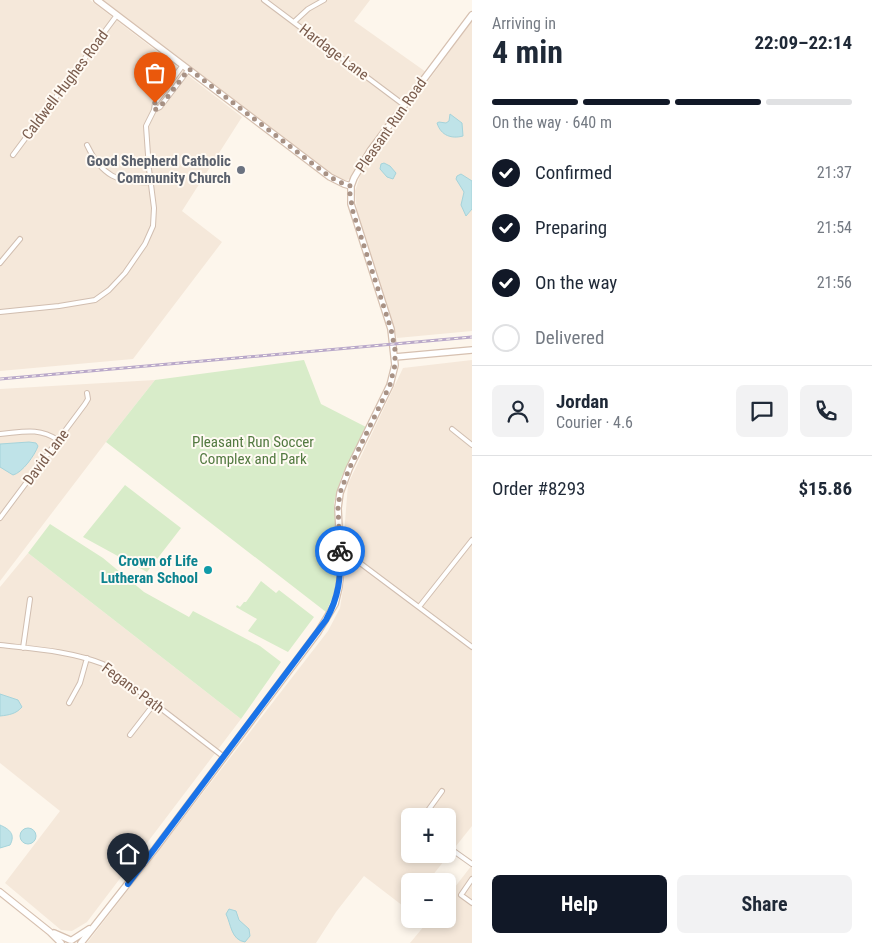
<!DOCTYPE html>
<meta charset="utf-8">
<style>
body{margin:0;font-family:"Roboto Condensed",sans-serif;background:#f2f2f3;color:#1f2937;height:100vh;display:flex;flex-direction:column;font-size:19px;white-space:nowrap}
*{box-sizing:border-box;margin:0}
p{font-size:16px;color:#747a83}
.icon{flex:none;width:28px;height:28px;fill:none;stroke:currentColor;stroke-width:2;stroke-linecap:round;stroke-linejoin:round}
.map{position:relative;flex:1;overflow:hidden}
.panel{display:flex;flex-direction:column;background:#fff;width:400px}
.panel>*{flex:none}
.controls{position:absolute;left:401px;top:808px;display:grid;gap:10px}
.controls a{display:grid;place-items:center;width:55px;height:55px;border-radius:8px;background:#fff;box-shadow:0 2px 8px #0003;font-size:25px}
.pin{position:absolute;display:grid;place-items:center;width:42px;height:42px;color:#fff;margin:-51px -21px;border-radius:50% 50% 50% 0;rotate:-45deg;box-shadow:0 0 5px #0007}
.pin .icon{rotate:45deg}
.courier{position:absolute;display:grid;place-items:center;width:50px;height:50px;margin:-25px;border:4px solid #1a73e8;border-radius:50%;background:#fff;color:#222;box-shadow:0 1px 6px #0007}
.head em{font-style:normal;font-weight:700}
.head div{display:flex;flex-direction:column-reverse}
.head{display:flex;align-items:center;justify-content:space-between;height:85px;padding:0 20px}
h1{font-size:32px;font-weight:700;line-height:38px}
.bar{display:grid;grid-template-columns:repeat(4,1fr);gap:8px 5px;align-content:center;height:60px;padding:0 20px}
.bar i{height:6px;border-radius:4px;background:#e0e1e3}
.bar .current{background:#111827}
.bar p{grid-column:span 4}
.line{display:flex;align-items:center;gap:12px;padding:0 20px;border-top:1px solid #e0e1e3}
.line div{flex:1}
.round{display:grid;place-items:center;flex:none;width:52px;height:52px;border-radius:8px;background:#f2f2f3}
ol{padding:0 20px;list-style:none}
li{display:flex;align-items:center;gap:15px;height:55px}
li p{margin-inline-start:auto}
li .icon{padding:5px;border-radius:50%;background:#111827;color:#fff;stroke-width:4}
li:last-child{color:#747a83}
li i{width:28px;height:28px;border:2px solid #e0e1e3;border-radius:50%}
.cta{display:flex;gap:10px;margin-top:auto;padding:10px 20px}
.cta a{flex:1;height:58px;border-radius:8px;background:#111827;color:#fff;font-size:20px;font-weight:700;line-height:58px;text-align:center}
.cta a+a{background:#f2f2f3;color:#1f2937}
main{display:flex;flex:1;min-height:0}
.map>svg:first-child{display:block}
.residential{fill:#f5e8da;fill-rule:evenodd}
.green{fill:#d8ecc9}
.water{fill:#bfe3e8;stroke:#a5d3da}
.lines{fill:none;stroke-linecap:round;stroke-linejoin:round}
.street-casing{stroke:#d1beb0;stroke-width:6}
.secondary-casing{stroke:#d6c0b0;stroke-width:8}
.street{stroke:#fff;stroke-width:4}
.secondary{stroke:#fff;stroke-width:5.5}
.rail-casing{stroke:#b9a8c9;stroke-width:3}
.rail{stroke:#fffaf3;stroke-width:1;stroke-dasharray:4;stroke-linecap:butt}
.done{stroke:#a89285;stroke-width:5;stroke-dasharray:0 9}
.route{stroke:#1a73e8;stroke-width:6}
.worship-dot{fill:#6b7280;stroke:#fffaf3;stroke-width:2}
.culture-dot{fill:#0f9aa8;stroke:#fffaf3;stroke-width:2}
.labels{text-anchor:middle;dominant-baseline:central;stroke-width:4;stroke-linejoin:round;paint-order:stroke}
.street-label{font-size:15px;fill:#7a5c4d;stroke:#fffaf3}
.worship-label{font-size:15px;font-weight:bold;fill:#5b616d;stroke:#fffaf3;text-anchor:end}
.park-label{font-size:15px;fill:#537a41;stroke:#fffaf3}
.culture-label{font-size:15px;font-weight:bold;fill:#0d838f;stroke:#fffaf3;text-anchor:end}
</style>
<main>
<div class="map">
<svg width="472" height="943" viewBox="0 0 472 943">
<rect width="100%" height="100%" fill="#fdf6ec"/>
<path class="residential" d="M0,0H90L242,117L182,211L222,242L133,359L0,371Z
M103,0H370L354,21L426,72L355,170L350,179L343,181L337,179Z
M472,21V331L397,338L357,212L355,191L361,173Z
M472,360V826L428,881H410V905L407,909L364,876L336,912L316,943H87L328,631L340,608L346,569L345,522L348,484L403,368ZM410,816H448V854H410Z
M155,380L106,442L0,581V389Z
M28,553L241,719L87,922L72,931L61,930L5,883L60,811L0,763V587Z
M472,865V943H410L430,919H448V896Z"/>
<path class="green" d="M304,360L321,404L366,427L341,478L334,503L338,538L337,588L326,612L106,442L155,380Z
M125,485L181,528L147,572L83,537Z
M50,524L103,558L144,592L189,617L193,611L260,646L281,662L241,719L28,553Z
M261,581L276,593L279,590L314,617L288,652L248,631L257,619L236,607L237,605L240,607L244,602H246Z"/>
<path class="water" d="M450,114L462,123L463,136C452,139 441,136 437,123L439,122L446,123L449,121Z
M384,163L390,166L396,173L393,179L387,177L380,169L381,164Z
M461,174L472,181V209L466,216L461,205L464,192L456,179L457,176Z
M29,442L36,443L38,446C35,455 22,473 13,475L0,467V444Z
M0,694L18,700L22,707C16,714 9,715 0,716Z
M0,825C9,829 16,834 10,845L0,848Z
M20 836a8 8 0 1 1 16 0a8 8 0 1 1-16 0Z
M229,909L236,911L239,920L249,929L250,936L245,942C231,940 231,924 226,914Z"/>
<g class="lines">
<defs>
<path id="street" d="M264,0L404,105
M294,22L308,9L324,0
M154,110L160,107L189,69
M87,145C101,175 118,184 151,182
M13,155L117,15
M0,263L20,239
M0,312L59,306L95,300L109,290L125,273L145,244L153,226L154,208L149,169L146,126L154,110L155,103L183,65
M452,429L472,445
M0,434C23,432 38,427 58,440
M0,518L85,404L88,399L87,393
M340,548L472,647
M419,607L472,540
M0,645C34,649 70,651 103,664L224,757
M23,648L30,599
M69,703L80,683L87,658
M130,735L154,704
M424,816L442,791
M407,839L410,835
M448,847L472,864
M472,879L461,895L472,903"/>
<path id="secondary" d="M97,0L330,177L344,184L351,186
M395,357L472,350
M0,892L50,932L61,943
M54,933L70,940
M72,940L89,929
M81,943L155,849L318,632L335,604L339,587L341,571L338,508L340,493L349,469L390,385L395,365L391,329L351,204V186L354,178L370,151L472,15"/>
</defs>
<use href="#street" class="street-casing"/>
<use href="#secondary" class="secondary-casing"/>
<use href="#street" class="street"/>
<use href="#secondary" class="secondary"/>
<defs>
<path id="rail" d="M0,379L472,337"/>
</defs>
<use href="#rail" class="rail-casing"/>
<use href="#rail" class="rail"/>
</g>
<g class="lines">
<path class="done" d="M155,103L154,110L160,107L189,69L330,177L344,184L351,186L350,194L353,212L391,329L395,350V365L390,385L349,469L340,493L338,508L340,551"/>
<path class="route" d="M128,884L326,620C339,597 341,577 340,551"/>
</g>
<circle class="worship-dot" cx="241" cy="170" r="5"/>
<circle class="culture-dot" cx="208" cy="570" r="5"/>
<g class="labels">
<g class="street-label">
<text transform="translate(334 52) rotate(37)">Hardage Lane</text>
<text transform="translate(65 85) rotate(-53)">Caldwell Hughes Road</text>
<text transform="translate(391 125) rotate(-55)">Pleasant Run Road</text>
<text transform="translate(46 457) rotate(-53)">David Lane</text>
<text transform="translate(133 688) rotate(37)">Fegans Path</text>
</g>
<g class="worship-label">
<text x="231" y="161">Good Shepherd Catholic<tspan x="231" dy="17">Community Church</tspan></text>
</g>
<g class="park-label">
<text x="253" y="442">Pleasant Run Soccer<tspan x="253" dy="17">Complex and Park</tspan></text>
</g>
<g class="culture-label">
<text x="198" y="561">Crown of Life<tspan x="198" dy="17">Lutheran School</tspan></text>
</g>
</g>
</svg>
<div class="controls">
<a>+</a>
<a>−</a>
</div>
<div class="pin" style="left:155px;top:103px;background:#ea580c"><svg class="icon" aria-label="bag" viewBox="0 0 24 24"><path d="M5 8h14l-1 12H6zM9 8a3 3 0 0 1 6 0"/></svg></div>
<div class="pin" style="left:128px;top:884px;background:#1f2937"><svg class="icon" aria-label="home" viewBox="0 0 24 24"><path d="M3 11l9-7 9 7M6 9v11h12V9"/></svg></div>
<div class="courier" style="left:340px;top:551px"><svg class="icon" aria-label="bike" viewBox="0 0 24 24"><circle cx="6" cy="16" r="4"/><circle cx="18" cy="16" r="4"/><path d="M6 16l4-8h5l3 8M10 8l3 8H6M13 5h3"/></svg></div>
</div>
<section class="panel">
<div class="head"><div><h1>4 min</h1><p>Arriving in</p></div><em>22:09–22:14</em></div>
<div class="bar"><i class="current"></i><i class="current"></i><i class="current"></i><i></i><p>On the way · 640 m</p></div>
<ol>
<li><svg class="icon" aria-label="check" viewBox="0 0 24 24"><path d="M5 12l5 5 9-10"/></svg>Confirmed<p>21:37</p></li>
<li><svg class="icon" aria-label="check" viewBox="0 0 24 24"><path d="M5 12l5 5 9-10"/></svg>Preparing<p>21:54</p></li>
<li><svg class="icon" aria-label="check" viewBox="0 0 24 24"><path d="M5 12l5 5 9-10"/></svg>On the way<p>21:56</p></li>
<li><i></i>Delivered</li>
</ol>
<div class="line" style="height:90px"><a class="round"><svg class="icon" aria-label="person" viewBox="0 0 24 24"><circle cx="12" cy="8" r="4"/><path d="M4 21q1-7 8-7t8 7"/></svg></a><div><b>Jordan</b><p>Courier · 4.6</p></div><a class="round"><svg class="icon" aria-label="chat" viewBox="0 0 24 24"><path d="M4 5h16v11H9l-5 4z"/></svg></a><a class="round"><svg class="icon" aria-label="phone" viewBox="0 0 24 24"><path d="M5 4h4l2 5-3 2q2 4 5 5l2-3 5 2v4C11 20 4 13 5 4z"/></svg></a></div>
<div class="line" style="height:65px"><div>Order #8293</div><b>$15.86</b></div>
<div class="cta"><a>Help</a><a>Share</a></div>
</section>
</main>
